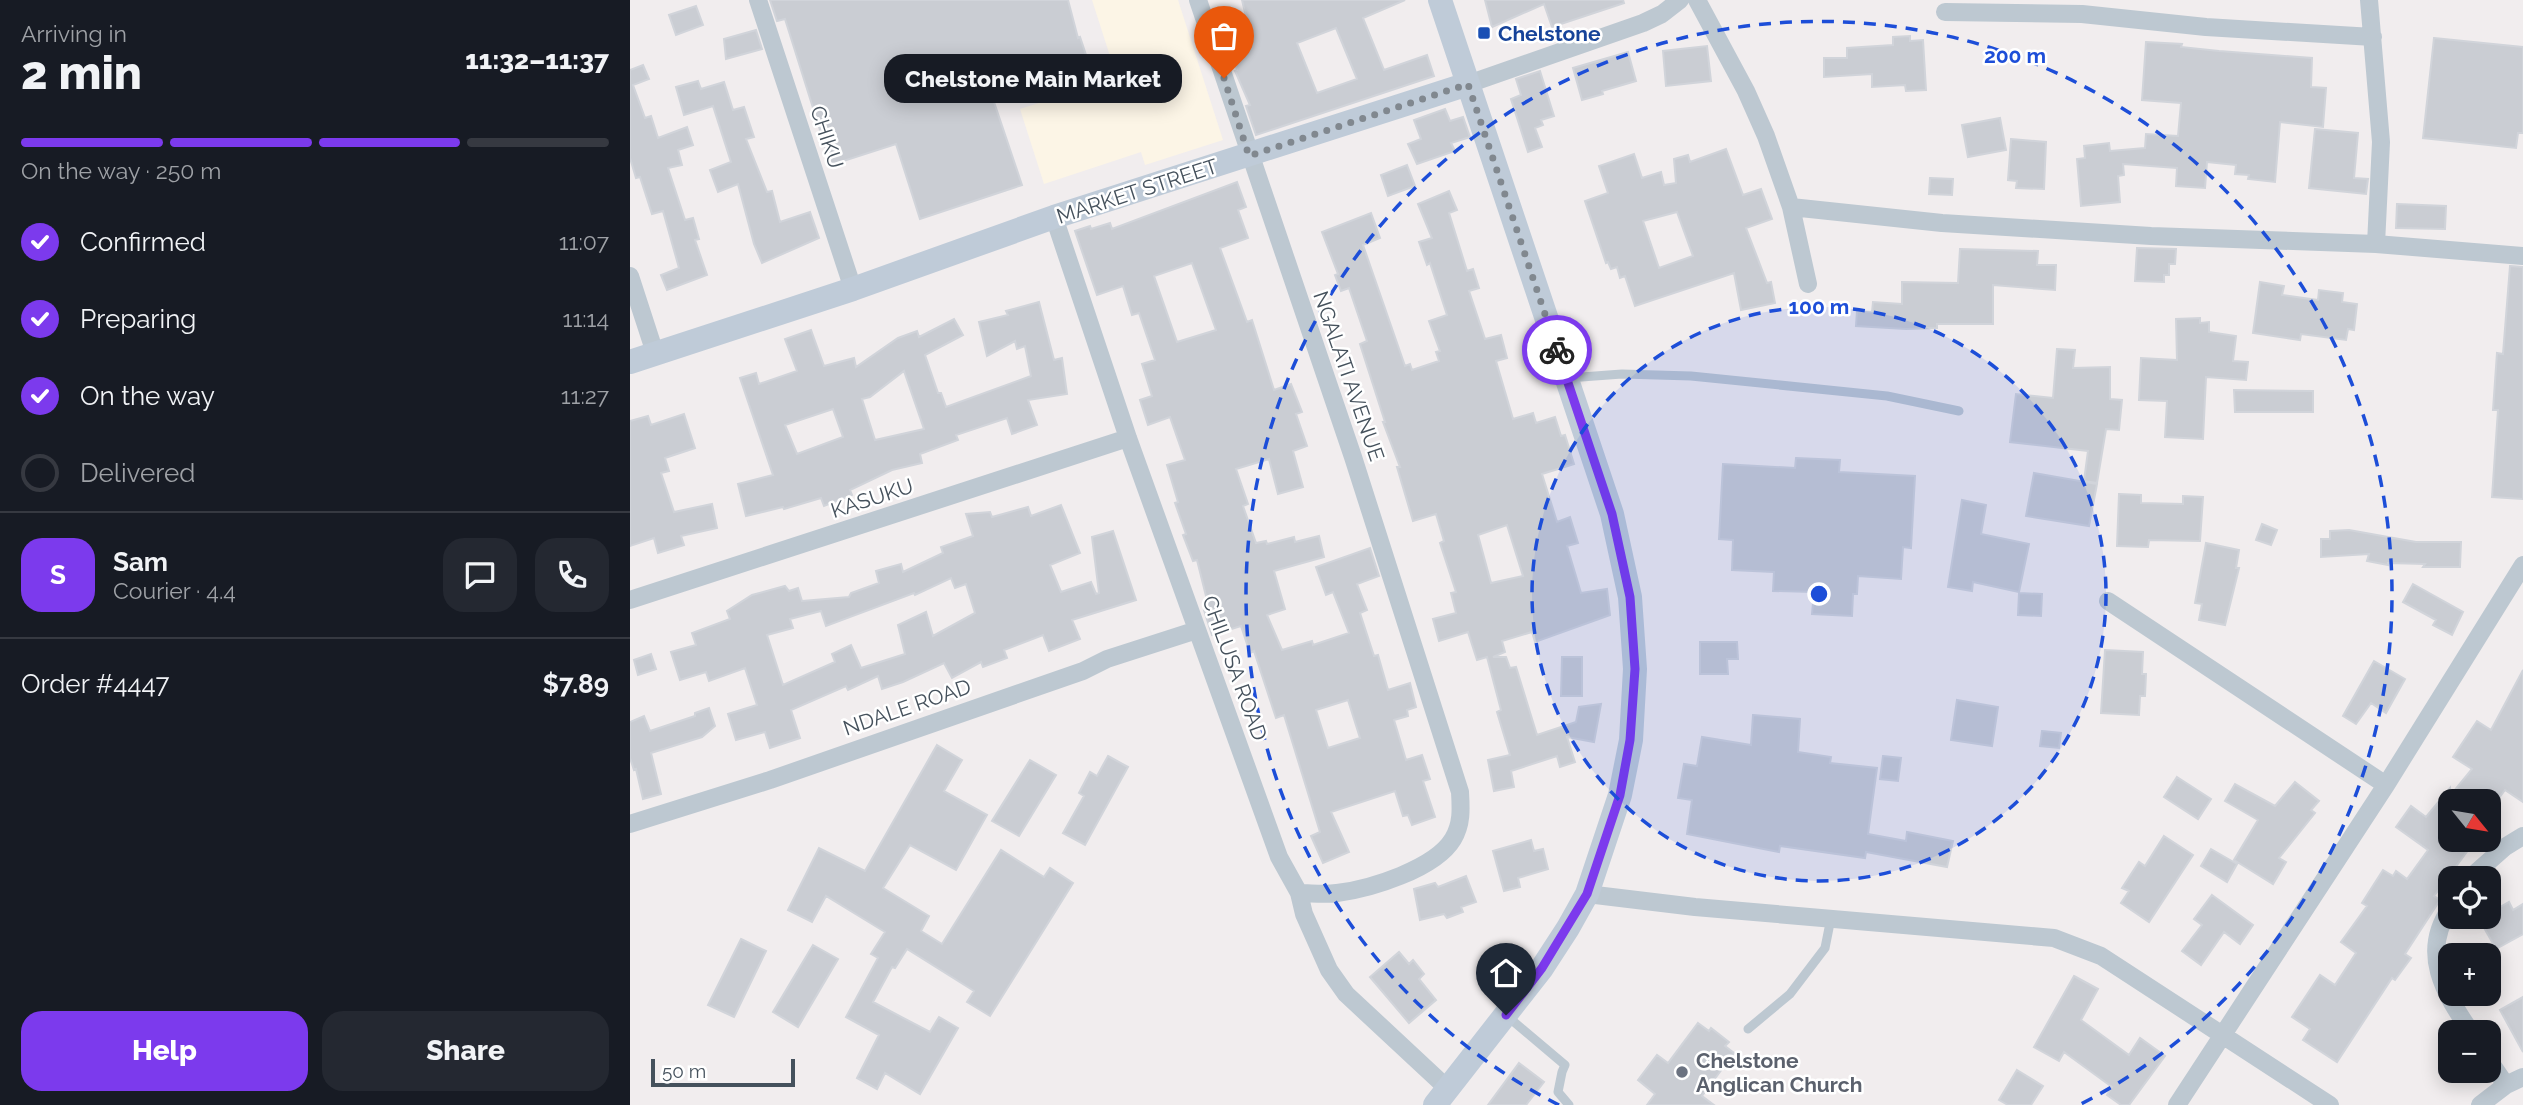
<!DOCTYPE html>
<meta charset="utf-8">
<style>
body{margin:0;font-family:Raleway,sans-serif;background:#242831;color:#f1f3f6;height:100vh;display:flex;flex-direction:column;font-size:26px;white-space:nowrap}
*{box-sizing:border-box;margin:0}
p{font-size:23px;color:#9ea1a6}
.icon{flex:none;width:38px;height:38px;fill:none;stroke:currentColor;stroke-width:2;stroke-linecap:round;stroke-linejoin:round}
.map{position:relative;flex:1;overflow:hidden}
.side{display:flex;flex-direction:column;background:#171b24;width:630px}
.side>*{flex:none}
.needle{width:46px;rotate:120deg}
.buttons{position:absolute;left:1808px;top:789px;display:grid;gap:14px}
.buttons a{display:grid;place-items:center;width:63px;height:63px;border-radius:14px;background:#171b24;box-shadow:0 4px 18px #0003;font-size:35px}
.scale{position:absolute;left:21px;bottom:18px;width:144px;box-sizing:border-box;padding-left:7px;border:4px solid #45515c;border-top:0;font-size:19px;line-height:24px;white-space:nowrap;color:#45515c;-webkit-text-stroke:5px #fff;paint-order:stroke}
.pin{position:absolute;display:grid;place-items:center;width:60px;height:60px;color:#fff;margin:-72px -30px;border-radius:50% 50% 50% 0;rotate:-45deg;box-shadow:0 0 7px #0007}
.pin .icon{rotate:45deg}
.courier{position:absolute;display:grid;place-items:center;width:70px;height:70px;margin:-35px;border:5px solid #7c3aed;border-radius:50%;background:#fff;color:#222;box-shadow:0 2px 9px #0007}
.bubble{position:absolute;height:49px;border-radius:21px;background:#171b24;box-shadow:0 4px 18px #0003;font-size:23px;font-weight:800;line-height:49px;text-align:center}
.headline em{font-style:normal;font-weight:800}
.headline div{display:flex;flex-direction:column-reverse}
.headline{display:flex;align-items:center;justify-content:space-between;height:119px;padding:0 21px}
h1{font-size:46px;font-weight:800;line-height:52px}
.bar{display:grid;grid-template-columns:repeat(4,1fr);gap:10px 7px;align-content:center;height:84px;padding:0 21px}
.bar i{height:9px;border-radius:5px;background:#363941}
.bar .on{background:#7c3aed}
.bar p{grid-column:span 4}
.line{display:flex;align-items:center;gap:18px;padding:0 21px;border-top:2px solid #363941}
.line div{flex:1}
.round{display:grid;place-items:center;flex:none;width:74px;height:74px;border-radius:21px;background:#242831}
ol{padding:0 21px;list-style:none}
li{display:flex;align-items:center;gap:21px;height:77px}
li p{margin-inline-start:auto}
li .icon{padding:7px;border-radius:50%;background:#7c3aed;color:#fff;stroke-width:4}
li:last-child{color:#9ea1a6}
li i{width:38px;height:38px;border:4px solid #363941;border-radius:50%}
.cta{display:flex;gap:14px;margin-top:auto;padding:14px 21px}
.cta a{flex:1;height:80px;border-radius:21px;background:#7c3aed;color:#fff;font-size:28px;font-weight:800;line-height:80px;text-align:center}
.cta a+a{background:#242831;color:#f1f3f6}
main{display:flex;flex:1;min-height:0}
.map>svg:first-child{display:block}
.commercial{fill:#fcf5e6}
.building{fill:#cacdd3;stroke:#d1d4da;stroke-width:2;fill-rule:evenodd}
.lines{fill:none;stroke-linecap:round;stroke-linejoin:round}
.lane{stroke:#bdc8d1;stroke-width:9}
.street{stroke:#bdc8d1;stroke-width:18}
.secondary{stroke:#bfcbd8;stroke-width:24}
.done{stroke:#81888f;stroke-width:7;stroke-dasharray:0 12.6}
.route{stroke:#7c3aed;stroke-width:9}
.ring{fill:none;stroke:#1d4ed8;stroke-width:3.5;stroke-dasharray:12 9}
.transit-dot{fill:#1a4fb4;stroke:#fff;stroke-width:2.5}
.worship-dot{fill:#6b7280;stroke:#fff;stroke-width:2.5}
.labels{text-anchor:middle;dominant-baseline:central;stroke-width:5;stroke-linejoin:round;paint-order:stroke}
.transit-label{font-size:21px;font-weight:bold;fill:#164399;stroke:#fff;text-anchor:start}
.street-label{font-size:21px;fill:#45515c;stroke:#fff}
.worship-label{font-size:21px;font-weight:bold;fill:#5b616d;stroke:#fff;text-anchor:start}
.centre{fill:#1d4ed8;stroke:#fff;stroke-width:3.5}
.ring-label{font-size:21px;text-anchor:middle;font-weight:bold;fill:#1d4ed8;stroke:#fff;stroke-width:5;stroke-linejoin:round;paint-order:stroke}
</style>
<main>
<section class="side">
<div class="headline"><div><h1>2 min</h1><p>Arriving in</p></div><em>11:32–11:37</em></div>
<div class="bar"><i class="on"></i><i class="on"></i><i class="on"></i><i></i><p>On the way · 250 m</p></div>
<ol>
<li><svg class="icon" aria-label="check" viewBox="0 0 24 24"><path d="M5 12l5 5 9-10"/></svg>Confirmed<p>11:07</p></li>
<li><svg class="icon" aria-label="check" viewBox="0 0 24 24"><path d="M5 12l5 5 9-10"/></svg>Preparing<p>11:14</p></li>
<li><svg class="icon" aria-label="check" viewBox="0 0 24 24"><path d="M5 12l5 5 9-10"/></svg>On the way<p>11:27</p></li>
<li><i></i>Delivered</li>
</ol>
<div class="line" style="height:126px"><b class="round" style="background:#7c3aed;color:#fff">S</b><div><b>Sam</b><p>Courier · 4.4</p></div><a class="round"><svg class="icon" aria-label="chat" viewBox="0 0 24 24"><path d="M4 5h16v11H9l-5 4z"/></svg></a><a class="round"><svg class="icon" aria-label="phone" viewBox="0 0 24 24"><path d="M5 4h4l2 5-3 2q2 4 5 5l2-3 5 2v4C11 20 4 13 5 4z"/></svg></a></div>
<div class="line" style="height:91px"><div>Order #4447</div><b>$7.89</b></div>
<div class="cta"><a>Help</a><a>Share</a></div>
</section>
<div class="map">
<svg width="1893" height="1105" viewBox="0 0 1893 1105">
<rect width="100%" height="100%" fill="#f1edee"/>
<path class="commercial" d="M462,0H548L593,140L515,165L511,152L414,184L390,109L487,78Z"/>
<path class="building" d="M140,0H438L448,38L450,37L458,61L362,96L392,185L290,219L266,144L201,165L155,19L147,21Z
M612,0H775L733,18L754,70L797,55L804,76L626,135L616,106L620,105L605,71L607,70L594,28L617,21ZM706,28L727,79L687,93L667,43Z
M855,0H993L994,3L922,27L914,4L862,27Z
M66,6L73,25L46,35L39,15Z
M126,30L132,49L96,59L94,39Z
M1280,36V41L1293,40L1296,90L1276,91L1275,85L1242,87V74L1194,77V58H1217V48L1263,45V37Z
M1804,38L1893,47V133H1888L1886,148L1793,138Z
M1516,42L1552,44L1551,47L1589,51L1682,58L1681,87L1696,88L1693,127L1650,122L1645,182L1618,179L1619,175L1605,174L1606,165L1577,162L1575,188L1546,186L1547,168L1493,164L1494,175L1488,176L1490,202L1451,206L1447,159L1455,158L1454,146L1479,143L1480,151L1515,148L1516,134L1548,136L1551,103L1512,100Z
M1077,46L1081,81L1036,86L1033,51Z
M998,52L1006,81L972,91L973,94L952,100L943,68Z
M13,65L19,79L3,85L15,118L21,116L28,138L57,127L63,145L48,150L52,165L38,168L55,220L63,218L69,239L65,240L77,275L37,290L31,275L49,268L33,211L22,214L10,177L6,178L0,158V70Z
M910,71L924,116L911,120L913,125L905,128L912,147L898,152L881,99L891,95L886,79Z
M68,81L71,89L94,82L103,110L114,107L124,137L116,139L137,192L142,191L150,222L180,212L189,238L132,263L124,244L108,184L88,192L80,170L101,162L83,106L54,115L46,87Z
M815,109L820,121L833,117L840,137L821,143L825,151L787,164L778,144L791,139L784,120Z
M1370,118L1376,150L1338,157L1332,125Z
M1685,129L1728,133L1724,178L1738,179L1736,194L1679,188Z
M1381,139L1416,142L1414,189L1386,188L1387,181L1378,180Z
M1096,149L1113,195L1131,189L1142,219L1116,228L1137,283L1141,282L1145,303L1111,310L1104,273L1005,306L995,276L990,278L987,267L981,269L978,262L976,263L955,201L978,193L969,166L1004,154L1012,178L1031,172L1034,185L1046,183L1044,159L1058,155L1060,162ZM1047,212L1063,256L1029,268L1013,221Z
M777,165L785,186L758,196L751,175Z
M1300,178L1323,179L1322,195L1299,194Z
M607,182L616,207L608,210L618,238L590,248L617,322L622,320L644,390L661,384L672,412L666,414L677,446L663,451L673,487L648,494L639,459L606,469L618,504L613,506L626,543L636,541L637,544L664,537L665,542L689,536L694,557L644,571L655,609L637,615L652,650L682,641L683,645L719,633L703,592L696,595L686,567L740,548L749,576L727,584L737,610L730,613L744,656L748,655L758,690L780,683L786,707L777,710L778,716L764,720L776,760L792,755L800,779L793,781L805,817L782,825L778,815L773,816L765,791L701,812L719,852L693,863L681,836L690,832L654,715L646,718L624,651L620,653L611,626L582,635L574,610L579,608L567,560L563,561L553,535L556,534L545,503L548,502L537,465L555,460L540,417L518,425L510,400L522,396L512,364L525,360L509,313L502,315L493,286L467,295L445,231L460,226L461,229L480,223L482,229ZM562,263L586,330L547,342L524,276ZM718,700L730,738L698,748L686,710Z
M819,191L827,210L819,213L837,271L843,269L849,288L839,291L855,339L871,335L877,358L866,361L883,419L903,413L906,423L925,417L931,436L935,435L944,464L912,474L927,522L940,517L948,543L937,546L951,593L977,589L980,615L905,642L902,632L872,641L875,652L863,657H876L880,668L886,667L907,735L946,722L949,707L971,704L964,742L937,737L945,762L930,767L927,756L881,771L884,787L864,791L858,760L880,755L867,712L871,710L857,657L847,660L838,632L809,641L803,619L826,613L821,593L826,592L810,543L814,541L806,514L783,521L767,467H770L753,422H755L730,344L737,341L719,288L711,291L705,275L708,274L692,232L741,213L750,238L733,245L775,366L780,364L782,370L809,361L806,352L810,351L799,321L817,315L800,263L797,265L789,242L802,238L788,204ZM877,525L893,576L861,583L848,535Z
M1767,204L1816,206L1815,229L1766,228Z
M1507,248L1546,249L1545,264H1539V275H1534V282L1505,281Z
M1330,249L1408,251L1407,265H1426L1425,290L1363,285V324H1307V328L1276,329L1226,326L1227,311L1242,312L1243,302L1272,304V282L1328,283Z
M1880,266L1893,267V499L1862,497L1868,410H1863L1867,353L1873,354Z
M1630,282L1654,286L1652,295L1688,300L1689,290L1713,293L1712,302L1727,304L1724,330L1718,329L1716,340L1671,334L1670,340L1623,333Z
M409,302L424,360L432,358L437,394L398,400L407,425L382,434L377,418L326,435L328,440L290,454L292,463L262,470L220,490L222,495L194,506L191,498L154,509L153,507L116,516L108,484L143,475L110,378L126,373L129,384L167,371L155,339L181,330L194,366L224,358L226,367L268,338L287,331L289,337L324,319L333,335L295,355L308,393H311L316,407L401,376L395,346L387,349L385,341L357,356L349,322L378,315L376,311ZM274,371L294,429L245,440L232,399L240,397ZM203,409L213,437L167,454L155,425Z
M1570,318V323L1579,322V332L1606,336L1603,361L1618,362L1616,380L1576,377L1573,439L1535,437L1537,401L1509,400L1511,358L1547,360L1546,319Z
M1427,349L1445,350L1443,368L1480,367V399L1492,400L1489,430L1476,429L1467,483L1454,481L1458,451L1380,442L1386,394L1423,398Z
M1604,390L1683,391V412H1605Z
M54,414L65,448L35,458L39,471L31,473L44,512L82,504L87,528L51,536L54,545L28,553L24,538L0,546V421L18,416L21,425Z
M1166,458L1210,460L1209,472L1285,476L1281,548L1273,547L1271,579L1228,576L1227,594H1223L1222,616L1182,614L1184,592L1143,591L1144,572L1102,570L1103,540L1089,539L1093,464L1165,468Z
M1404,473L1467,484L1459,526L1396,516Z
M1489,494L1511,495V503L1553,504V496L1573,497L1570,541L1519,540L1518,547L1487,546Z
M1332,500L1356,505L1351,534L1399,544L1389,592L1343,582L1342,591L1318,587Z
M431,505L450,553L420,565L431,592L461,582L466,594L469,593L462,537L483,531L506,600L442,620L450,639L419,651L413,635L374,650L377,658L353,667L351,662L322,678L314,663L273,682L252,689L248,676L218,690L216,686L161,710L170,738L140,748L135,732L106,740L98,714L127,705L115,668L79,681L76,672L50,680L41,652L66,645L62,633L100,619L97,611L122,595L155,586L159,591L168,588L172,601L219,597L221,593L249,583L246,571L271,564L273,572L313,553L311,547L343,536L336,514L360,512L362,517L398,507L401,516ZM321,578L325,588L336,584L345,613L303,636L296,612L268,625L275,654L231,668L221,645L202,654L205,662L153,685L137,635L163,628L160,619L191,611L196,626L284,593L285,595Z
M1632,524L1647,530L1641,545L1626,540Z
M1719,530L1786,542H1831L1830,567H1793L1795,564L1758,563V565L1737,561L1739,554L1691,557V539H1700V531Z
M1576,543L1609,550L1606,568H1609L1595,625L1569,620L1572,604L1565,603Z
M1783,584L1833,612L1822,635L1803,625L1806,620L1773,602Z
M1389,593L1412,594L1411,616L1388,615Z
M1070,642H1107L1108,659H1097L1098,674H1070Z
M1475,650L1513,652L1512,674H1516L1515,696H1510L1509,715L1471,713Z
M21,654L26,669L8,675L4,660Z
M932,657H952V696H931Z
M1744,661L1775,679L1756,713L1741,703L1726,724L1713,716Z
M1893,670V802L1875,790L1866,802H1820V840H1827L1839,849L1804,896L1810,900L1775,954L1781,958L1765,980L1762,978L1707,1062L1673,1040L1680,1029L1662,1017L1690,975L1705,985L1726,953L1711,942L1737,906L1732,903L1753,870L1763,876L1766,871L1777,879L1798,850L1766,827L1781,806L1796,817L1820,788V796L1842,769L1823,757L1847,721L1861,730Z
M1327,700L1368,707L1362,746L1321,740Z
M79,708L85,726L72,737L21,753L31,794L13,799L6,769L4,770L0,758V722L14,716L20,731L65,716V713Z
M1123,715L1170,719L1168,752L1201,757L1200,763L1247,768L1238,834L1276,841L1277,832L1323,841L1317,867L1236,852L1235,858L1150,846L1149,852L1057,834L1062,800L1048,798L1054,764L1067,766L1072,737L1121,745Z
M1412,731L1431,733L1429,748L1410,746Z
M307,745L332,760L314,791L357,815L326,870L280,845L253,888L299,916L291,931L312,944L371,850L414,877L420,868L443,883L360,1016L337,1002L344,991L277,949L265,968L262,967L243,1002L300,1032L309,1017L328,1028L290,1094L255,1073L247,1089L227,1078L249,1035L216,1017L248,958L241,954L255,932L196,896L182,922L158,910L189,848L235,871Z
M478,756L498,767L455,845L433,833L454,796L449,793L460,772L467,776Z
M1253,756L1271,758L1268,781L1250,779Z
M400,760L426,775L389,836L362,821Z
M1547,777L1581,799L1568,819L1534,797Z
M1665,782L1689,801L1681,810L1685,813L1649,858L1656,862L1643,884L1604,860L1628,820L1595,801L1605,784L1645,806Z
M1534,836L1563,855L1519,922L1491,903L1499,891L1492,888L1509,862L1515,866Z
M901,840L904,851L913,849L918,869L888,878L890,887L874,891L863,851Z
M1581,849L1607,864L1597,882L1571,866Z
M836,876L846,902L831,907L833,912L817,918L814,914L790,920L784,889L805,883L808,887Z
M1582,895L1623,925L1610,944L1594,932L1571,965L1552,951L1572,925L1564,919Z
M1879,902L1883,910L1893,904V934L1866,949L1849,919L1858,917V914Z
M111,939L136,951L104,1017L78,1005Z
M183,945L208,959L168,1027L143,1012Z
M769,952L779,964L783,960L794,974L789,979L806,1000L779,1023L740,977Z
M1444,976L1468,989L1451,1020L1499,1055L1510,1038L1535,1056L1499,1105H1491L1477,1095L1482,1087L1434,1052L1429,1061L1404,1047Z
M1893,997V1052L1870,1010Z
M1068,1023L1079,1031L1081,1028L1099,1042L1095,1046L1104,1053L1072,1096L1084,1105H1017L1025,1094L1008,1080L1027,1055L1038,1063Z
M889,1063L914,1082L896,1105H858Z
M1387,1070L1413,1086L1401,1105H1378L1369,1100Z"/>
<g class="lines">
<path class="lane" d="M938,378L992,374L1061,376L1257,396L1329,411
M877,1016L935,1065L932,1072L928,1092L939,1105
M1118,1029L1160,994L1195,948L1201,918"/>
<path class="street" d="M128,0L223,289
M568,0L723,457L830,792C831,809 832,824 823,839C805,869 740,889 707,893C695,895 681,893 669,893
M1067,0L1116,91L1136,136L1161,207L1312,223L1521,236L1746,244L1893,256
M1739,0L1751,142L1746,244
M1315,12L1452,14L1576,27L1743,37
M838,84L1013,23L1032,14L1050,0
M1161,207L1178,284
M424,217L498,438L649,857L669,893L674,914L699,970L716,994L818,1089
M0,276L25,353
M0,600L498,438
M1478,601L1756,785
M0,824L140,780L453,671L477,659L567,630
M1840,878L1875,847L1893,836
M957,894L1065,907L1424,938L1471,956L1700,1105
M1820,909C1790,953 1814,993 1841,1032
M1858,1059L1876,1085
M1547,1105L1756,785L1893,565
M1850,1105L1876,1085L1893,1077"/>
<path class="secondary" d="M0,362L223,289L424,217L838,84
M805,1105L912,968L938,928L957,894L990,795L1001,740L1005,669L1000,597L982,514L810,0"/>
</g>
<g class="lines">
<path class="done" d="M594,78L619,156L838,84L927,350"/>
<path class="route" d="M876,1015L912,968L957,894L990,795L1000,740L1005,669L1000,597L982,514L927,350"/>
</g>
<circle cx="1189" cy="594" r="287" fill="#1d4ed8" fill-opacity=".12"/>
<g class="ring">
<circle cx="1189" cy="594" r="287"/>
<path d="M929 1105A573 573 0 1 1 1449 1105"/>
</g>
<rect class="transit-dot" x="847" y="26" width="14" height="14" rx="3.5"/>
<circle class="worship-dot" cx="1052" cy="1072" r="7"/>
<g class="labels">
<g class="transit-label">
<text x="868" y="33">Chelstone</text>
</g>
<g class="street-label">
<text transform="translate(197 137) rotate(72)">CHIKU</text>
<text transform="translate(507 191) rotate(-18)">MARKET STREET</text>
<text transform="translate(719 376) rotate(71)">NGALATI AVENUE</text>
<text transform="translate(242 498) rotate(-18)">KASUKU</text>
<text transform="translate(605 668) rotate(70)">CHILUSA ROAD</text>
<text transform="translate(277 707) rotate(-19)">NDALE ROAD</text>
</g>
<g class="worship-label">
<text x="1066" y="1060">Chelstone<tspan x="1066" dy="24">Anglican Church</tspan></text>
</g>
</g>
<circle cx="1189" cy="594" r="10" class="centre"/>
<g class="ring-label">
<text x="1385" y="63">200 m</text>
<text x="1189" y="314">100 m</text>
</g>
</svg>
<div class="buttons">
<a><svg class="needle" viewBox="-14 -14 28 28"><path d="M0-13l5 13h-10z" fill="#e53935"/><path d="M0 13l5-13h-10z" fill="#9ea1a6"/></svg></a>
<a><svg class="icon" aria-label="locate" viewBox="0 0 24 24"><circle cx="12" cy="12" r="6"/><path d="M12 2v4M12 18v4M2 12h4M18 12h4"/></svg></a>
<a>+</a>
<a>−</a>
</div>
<div class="scale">50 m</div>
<div class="pin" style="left:594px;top:78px;background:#ea580c"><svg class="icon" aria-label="bag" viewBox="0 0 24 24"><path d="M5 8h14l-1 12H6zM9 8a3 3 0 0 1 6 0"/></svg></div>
<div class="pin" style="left:876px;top:1015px;background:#1f2937"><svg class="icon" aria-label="home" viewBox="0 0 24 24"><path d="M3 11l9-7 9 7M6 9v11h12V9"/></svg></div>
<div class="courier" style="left:927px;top:350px"><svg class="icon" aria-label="bike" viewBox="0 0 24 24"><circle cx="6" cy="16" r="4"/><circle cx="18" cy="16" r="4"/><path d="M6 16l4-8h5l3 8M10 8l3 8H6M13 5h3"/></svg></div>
<div class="bubble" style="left:254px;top:54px;width:298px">Chelstone Main Market</div>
</div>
</main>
